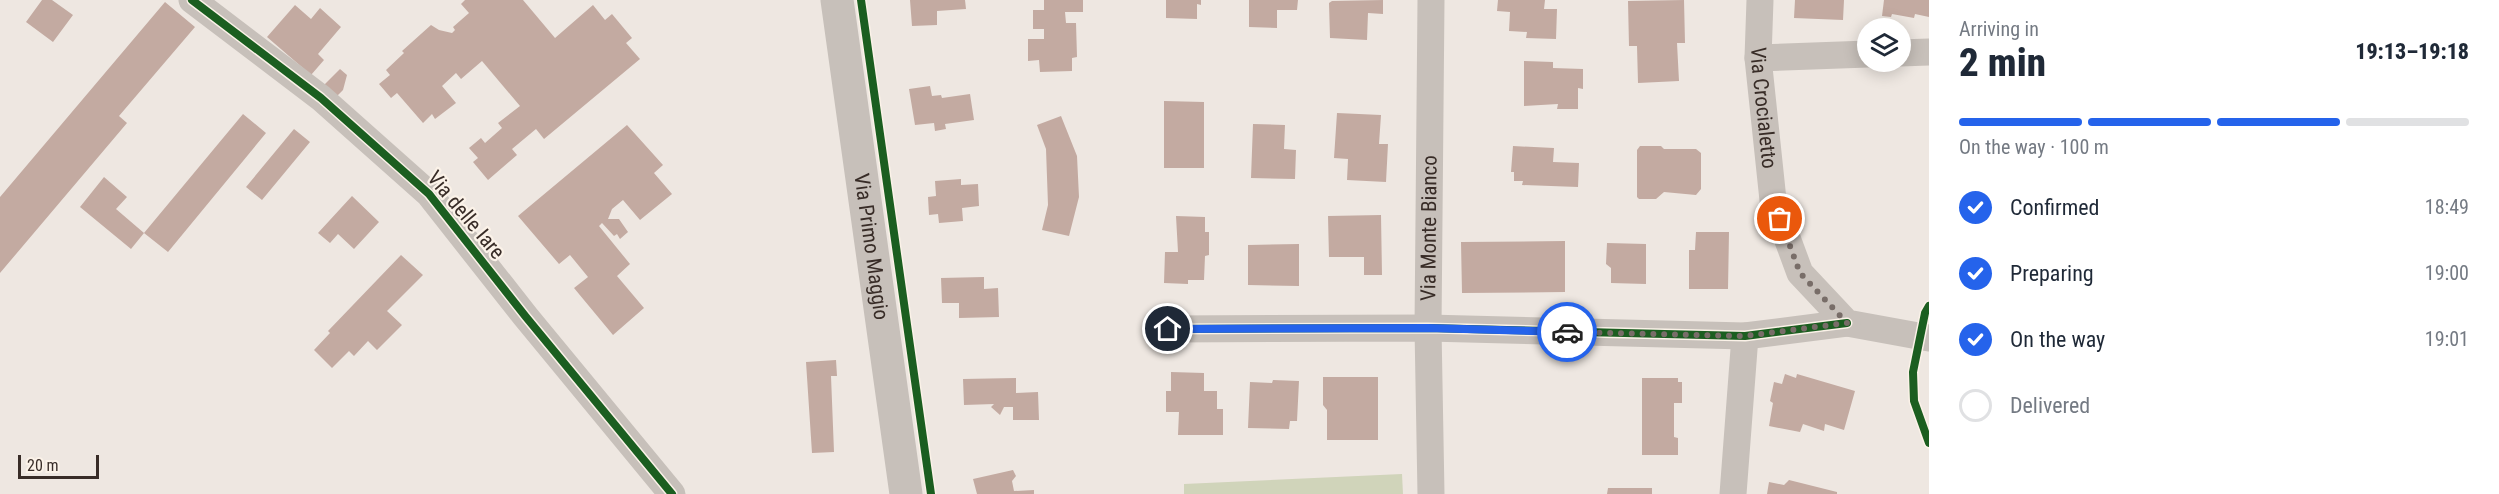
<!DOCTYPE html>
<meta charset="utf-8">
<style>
body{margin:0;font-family:"Roboto Condensed",sans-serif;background:#f2f2f3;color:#1f2937;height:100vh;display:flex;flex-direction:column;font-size:22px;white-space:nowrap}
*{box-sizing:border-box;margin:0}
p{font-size:20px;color:#747a83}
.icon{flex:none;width:33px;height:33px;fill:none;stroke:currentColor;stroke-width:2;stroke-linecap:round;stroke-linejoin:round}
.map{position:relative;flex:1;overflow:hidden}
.drawer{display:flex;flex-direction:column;background:#fff;width:570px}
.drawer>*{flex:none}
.buttons{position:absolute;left:1857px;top:18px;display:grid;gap:12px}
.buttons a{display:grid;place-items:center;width:54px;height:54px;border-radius:50%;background:#fff;box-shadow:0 3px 15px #0003;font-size:30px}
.scale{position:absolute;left:18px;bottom:15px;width:81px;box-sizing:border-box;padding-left:6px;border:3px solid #382c27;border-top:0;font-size:16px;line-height:21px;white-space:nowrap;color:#382c27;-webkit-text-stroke:4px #fbf2e8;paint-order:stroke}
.pin{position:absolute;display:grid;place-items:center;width:51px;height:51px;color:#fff;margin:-26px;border:3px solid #fff;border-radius:50%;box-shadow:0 2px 6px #0007}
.courier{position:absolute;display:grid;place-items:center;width:60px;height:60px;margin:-30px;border:4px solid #2563eb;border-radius:50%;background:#fff;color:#222;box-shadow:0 2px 8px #0007}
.overview em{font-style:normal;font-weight:800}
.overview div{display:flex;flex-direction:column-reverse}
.overview{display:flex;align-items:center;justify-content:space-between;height:102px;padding:0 30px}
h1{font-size:39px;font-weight:800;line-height:45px}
.bar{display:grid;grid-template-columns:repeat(4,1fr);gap:9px 6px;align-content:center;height:72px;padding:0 30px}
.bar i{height:8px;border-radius:4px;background:#e0e1e3}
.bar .selected{background:#2563eb}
.bar p{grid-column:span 4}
ol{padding:0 30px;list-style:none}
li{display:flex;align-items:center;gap:18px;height:66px}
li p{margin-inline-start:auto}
li .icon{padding:6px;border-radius:50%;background:#2563eb;color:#fff;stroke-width:4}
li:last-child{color:#747a83}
li i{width:33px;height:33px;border:3px solid #e0e1e3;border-radius:50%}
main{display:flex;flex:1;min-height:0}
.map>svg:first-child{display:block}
.green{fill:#d0d4ba}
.building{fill:#c3aaa1}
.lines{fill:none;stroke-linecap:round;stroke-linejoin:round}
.minor{stroke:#c7c0ba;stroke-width:27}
.tertiary{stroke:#c7c0ba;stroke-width:33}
.cycleway-casing{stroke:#fbf2e8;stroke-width:11}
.cycleway{stroke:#1b5e20;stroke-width:8}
.done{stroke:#786d68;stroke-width:6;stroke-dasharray:0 10.8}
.route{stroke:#2563eb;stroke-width:8}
.labels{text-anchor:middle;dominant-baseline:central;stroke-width:4.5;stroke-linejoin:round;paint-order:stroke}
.street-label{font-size:21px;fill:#382c27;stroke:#fbf2e8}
</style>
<main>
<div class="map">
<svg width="1929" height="494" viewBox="0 0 1929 494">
<rect width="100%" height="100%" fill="#eee7e1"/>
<path class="green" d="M1402,474L1403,494H1184V484Z"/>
<path class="building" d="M42,0H52L73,15L53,42L26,22Z
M465,0H523L555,38L593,5L605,20L612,14L632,38L626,43L640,59L544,139L536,129L512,149L517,155L488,180L473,162L478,158L469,148L481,138L485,143L502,128L498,123L520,106L482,61L461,79L456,73L442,86L456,103L435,119L432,114L423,123L397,93L391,98L379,84L390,75L386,70L404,53L402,51L431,25L439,30L452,33L455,30L453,27L469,13L461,4Z
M910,0H965L966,9L937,11V25L912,26Z
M1044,0H1083V12H1065L1066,23H1076L1077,57L1072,58V71L1040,72L1039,60L1028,61V39H1044V29H1033V10H1044Z
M1166,0H1201V5L1197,4V19L1166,18Z
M1249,0H1298L1297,10H1277V28L1249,27Z
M1383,0V14L1368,13L1367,40L1330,38L1329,3L1332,1Z
M1498,0H1545L1544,9H1557L1556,39L1526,38L1527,32L1509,31L1510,12L1497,11Z
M1684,0L1685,43H1677L1679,81L1638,83L1637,46H1629L1628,1Z
M1795,0H1844L1843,20L1794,18Z
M1884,0H1929V17L1915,14L1914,18L1892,14L1891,17L1882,16Z
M165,2L195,27L119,116L127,123L0,273V197Z
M295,5L311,19L320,8L341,27L318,54L324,60L311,75L267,37Z
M1524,61L1553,62V68L1583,69V89L1578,88V109H1557L1558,104L1524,106Z
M340,69L347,75L343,90L331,102L320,89Z
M930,86L932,96L941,95L942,98L970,94L974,120L945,124L946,129L935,131L934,123L915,125L909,89Z
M1164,101L1204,102V168H1164Z
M1337,113L1381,115L1379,144H1388L1386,182L1347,180L1348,159L1334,158Z
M243,114L266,133L168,252L144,233Z
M1061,116L1077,156L1079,197L1069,236L1042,230L1048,205L1046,149L1037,125Z
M1253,124L1285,125L1284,149L1296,150L1295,179L1251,178Z
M627,125L663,165L654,173L672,194L640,220L623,200L612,209L608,219H619L628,232L620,239L617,234L614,236L602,223L599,226L630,264L617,276L644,308L613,335L574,288L588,277L570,255L559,264L518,216Z
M294,129L310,142L262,200L246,187Z
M1513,146L1554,148L1553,162L1579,163L1578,187L1522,185L1523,181H1514V172H1511Z
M1640,146H1661L1664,149H1696L1701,153V189L1696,195L1664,192L1656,199H1639L1637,197V150Z
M104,177L127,197L116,209L144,233L131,249L80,207Z
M961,179V185L978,184L979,206L962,208L963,221L939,223L938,214L929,215L928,197L936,196L935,181Z
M352,196L379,222L354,249L338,234L330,243L318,233Z
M1381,215L1382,275H1364V257H1329L1328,216Z
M1176,216L1205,217V232H1209V255L1205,256L1204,280H1188V284L1164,283L1165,252H1178Z
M1696,232H1729L1728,289H1689V250H1695Z
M1565,241V292L1462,293L1461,242Z
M1607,243L1646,244V284L1611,283V268L1606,264Z
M1299,244V286L1248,285V245Z
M401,255L423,275L387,311L402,325L377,350L368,341L354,356L349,351L332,368L314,350L330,333L328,331Z
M984,277V289L998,288L999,317L959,318V303H942L941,278Z
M836,360L837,376H831L834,452L812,453L806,362Z
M1171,372L1204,373V391H1217V409H1223V435H1178L1179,412H1166V391H1171Z
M1785,374L1796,378L1797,374L1855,391L1844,430L1825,424L1824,431L1803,424L1800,432L1769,426L1773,403L1770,401L1774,382L1782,384Z
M1323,377H1378V440H1327V410L1323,405Z
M1016,378V393L1038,392L1039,420H1013V407H1004L1000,415L991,407L994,404L964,405L963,379Z
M1642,378H1678V382H1682V403H1674V437L1678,438V455H1642Z
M1273,380L1299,381L1297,421H1290L1289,429L1248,428L1250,382L1272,383Z
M1013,470L1016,476L1012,481L1014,491L1034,490V494H977L973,479Z
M1789,480L1837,492V494H1767L1769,482L1784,485Z
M1608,488H1652V494H1607Z"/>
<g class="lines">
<g class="minor">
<path d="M192,0L321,98L429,194L526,317L672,494"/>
<path id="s1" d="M1760,0L1758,58L1773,200L1800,273L1847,323L1929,338"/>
<path d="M1900,53L1929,52"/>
<path d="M1758,58L1868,54"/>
<path d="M1168,329L1428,328L1745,336L1847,323"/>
<path id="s2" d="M1431,494L1428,328L1431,0"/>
<path d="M1733,494L1745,336"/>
</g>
<path class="tertiary" id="s3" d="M837,0L906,494"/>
<defs>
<path id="cycleway" d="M192,0L321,98L429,194L526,317L672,494
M861,0L931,494
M1929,306L1925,313L1913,372L1914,401L1929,443
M1168,329L1428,328L1745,336L1847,323"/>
</defs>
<use href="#cycleway" class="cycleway-casing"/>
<use href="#cycleway" class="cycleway"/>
</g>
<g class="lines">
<path class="done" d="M1567,332L1745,336L1847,323L1800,273L1780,219"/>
<path class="route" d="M1168,329L1428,328L1567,332"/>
</g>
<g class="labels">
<g class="street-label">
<text stroke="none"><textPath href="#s1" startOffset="108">Via Crocialetto</textPath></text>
<text transform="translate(466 215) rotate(50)">Via delle Iare</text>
<text stroke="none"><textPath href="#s2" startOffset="266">Via Monte Bianco</textPath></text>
<text stroke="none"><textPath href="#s3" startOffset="249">Via Primo Maggio</textPath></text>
</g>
</g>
</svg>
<div class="buttons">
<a><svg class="icon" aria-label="layers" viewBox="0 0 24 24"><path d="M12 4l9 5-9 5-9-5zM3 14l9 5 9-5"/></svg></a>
</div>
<div class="scale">20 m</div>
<div class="pin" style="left:1780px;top:219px;background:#ea580c"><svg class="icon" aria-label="bag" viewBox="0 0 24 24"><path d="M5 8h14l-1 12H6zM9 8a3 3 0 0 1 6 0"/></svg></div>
<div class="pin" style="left:1168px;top:329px;background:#1f2937"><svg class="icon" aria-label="home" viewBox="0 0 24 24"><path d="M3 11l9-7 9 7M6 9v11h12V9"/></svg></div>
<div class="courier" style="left:1567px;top:332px"><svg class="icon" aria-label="car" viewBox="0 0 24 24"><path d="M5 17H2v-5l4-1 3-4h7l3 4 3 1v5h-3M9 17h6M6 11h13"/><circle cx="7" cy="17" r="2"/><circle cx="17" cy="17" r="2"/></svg></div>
</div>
<section class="drawer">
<div class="overview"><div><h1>2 min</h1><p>Arriving in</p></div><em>19:13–19:18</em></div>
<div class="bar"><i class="selected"></i><i class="selected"></i><i class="selected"></i><i></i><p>On the way · 100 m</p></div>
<ol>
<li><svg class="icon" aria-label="check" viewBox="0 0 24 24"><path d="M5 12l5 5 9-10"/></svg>Confirmed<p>18:49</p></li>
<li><svg class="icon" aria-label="check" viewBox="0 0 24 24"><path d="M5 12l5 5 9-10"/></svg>Preparing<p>19:00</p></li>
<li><svg class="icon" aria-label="check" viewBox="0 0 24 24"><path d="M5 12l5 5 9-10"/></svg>On the way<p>19:01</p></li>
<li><i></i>Delivered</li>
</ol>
</section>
</main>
